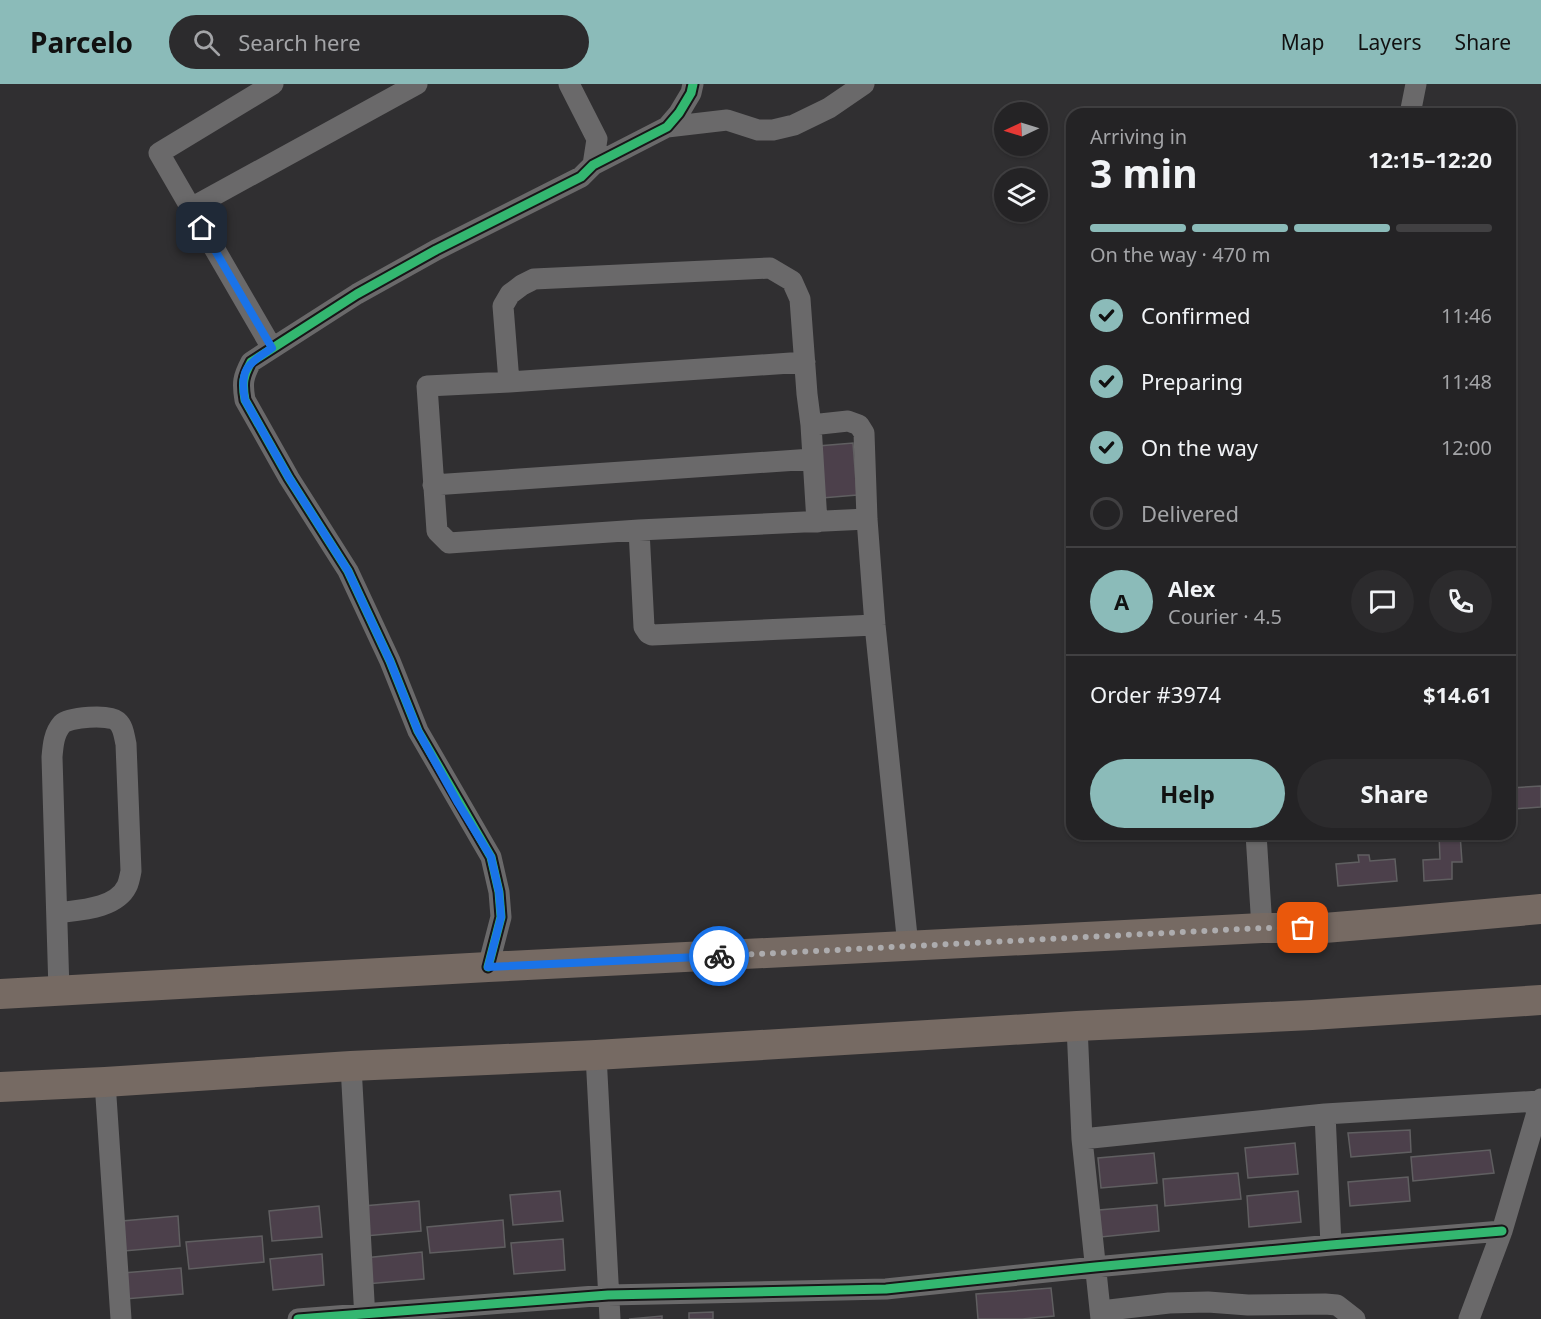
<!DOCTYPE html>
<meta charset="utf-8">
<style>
body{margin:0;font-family:"Noto Sans",sans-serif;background:#2c2b2d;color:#f1f3f6;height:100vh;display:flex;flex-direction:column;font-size:22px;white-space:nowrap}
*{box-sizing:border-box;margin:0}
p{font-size:20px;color:#a3a4a7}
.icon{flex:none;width:33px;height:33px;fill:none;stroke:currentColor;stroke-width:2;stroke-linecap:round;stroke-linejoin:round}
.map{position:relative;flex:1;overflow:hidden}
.drawer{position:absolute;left:1066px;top:24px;width:450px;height:732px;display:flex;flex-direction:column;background:#242325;border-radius:18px;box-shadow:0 2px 4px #0004,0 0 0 2px #414042}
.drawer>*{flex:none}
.needle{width:39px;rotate:266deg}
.fabs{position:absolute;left:994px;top:18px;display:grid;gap:12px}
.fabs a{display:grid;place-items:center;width:54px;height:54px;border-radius:50%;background:#242325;box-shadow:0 2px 4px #0004,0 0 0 2px #414042;font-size:30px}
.pin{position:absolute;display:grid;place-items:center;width:51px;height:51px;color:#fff;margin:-26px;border-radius:12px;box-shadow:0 3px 9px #0006}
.courier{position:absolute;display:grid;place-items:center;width:60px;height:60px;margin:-30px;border:4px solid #1a73e8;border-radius:50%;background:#fff;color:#222;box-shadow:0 2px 8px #0007}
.headline em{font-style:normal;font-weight:700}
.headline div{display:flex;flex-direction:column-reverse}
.headline{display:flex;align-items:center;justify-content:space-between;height:102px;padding:0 24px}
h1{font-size:39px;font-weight:700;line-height:45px}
.bar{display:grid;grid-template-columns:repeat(4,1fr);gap:9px 6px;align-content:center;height:72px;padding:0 24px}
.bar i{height:8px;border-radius:4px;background:#414042}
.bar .selected{background:#8bbbb9}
.bar p{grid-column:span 4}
.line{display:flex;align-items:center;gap:15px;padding:0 24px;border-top:2px solid #414042}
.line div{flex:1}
.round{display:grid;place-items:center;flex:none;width:63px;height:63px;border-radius:32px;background:#2c2b2d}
ol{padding:0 24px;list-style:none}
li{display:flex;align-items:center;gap:18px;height:66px}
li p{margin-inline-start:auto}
li .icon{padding:6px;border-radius:50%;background:#8bbbb9;color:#111;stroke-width:4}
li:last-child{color:#a3a4a7}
li i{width:33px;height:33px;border:3px solid #414042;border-radius:50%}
.button{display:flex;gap:12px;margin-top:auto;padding:12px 24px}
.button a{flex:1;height:69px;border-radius:36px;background:#8bbbb9;color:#111;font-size:24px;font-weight:700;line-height:69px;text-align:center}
.button a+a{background:#2c2b2d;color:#f1f3f6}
header{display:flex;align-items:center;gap:36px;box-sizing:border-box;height:84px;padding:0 30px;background:#8bbbb9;color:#111}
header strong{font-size:28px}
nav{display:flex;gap:33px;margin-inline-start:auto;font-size:21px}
.search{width:420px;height:54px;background:#2c2b2d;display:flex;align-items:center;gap:15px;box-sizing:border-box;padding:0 21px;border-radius:33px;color:#a3a4a7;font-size:22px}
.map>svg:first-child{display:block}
.building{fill:#4c404b;stroke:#605f61;stroke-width:1.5}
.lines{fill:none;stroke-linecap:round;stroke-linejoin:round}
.minor{stroke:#6a696a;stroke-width:21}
.highway{stroke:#766a63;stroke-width:30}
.cycleway-casing{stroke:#181618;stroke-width:13}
.cycleway{stroke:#33b770;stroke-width:9}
.done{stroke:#adacae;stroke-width:6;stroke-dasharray:0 10.8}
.route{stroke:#1a73e8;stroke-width:8}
</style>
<header>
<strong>Parcelo</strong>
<div class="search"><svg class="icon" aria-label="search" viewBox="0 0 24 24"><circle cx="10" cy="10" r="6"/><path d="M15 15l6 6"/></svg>Search here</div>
<nav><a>Map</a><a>Layers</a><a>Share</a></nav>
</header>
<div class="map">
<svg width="1541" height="1235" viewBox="0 0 1541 1235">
<rect width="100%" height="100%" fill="#302f31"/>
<path class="building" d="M853,359L857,411L822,414L818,362Z
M1541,702V723L1514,725L1515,743H1510V704Z
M1297,750H1318V751L1297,752Z
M1439,750H1460L1462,778H1452V795L1424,797L1423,776L1440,775Z
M1358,771H1369L1370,777L1395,775L1397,797L1338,802L1336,780L1359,778Z
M1410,1046L1411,1068L1351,1073L1348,1049Z
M1295,1059L1298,1090L1248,1094L1245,1064Z
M1490,1066L1494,1089L1413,1097L1411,1073Z
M1154,1069L1157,1099L1101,1104L1098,1074Z
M1238,1089L1241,1115L1165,1122L1163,1095Z
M1408,1093L1410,1117L1350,1122L1348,1098Z
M560,1107L563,1137L513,1141L510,1111Z
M1298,1107L1301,1138L1249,1143L1247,1112Z
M419,1117L421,1147L365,1152L363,1122Z
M1157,1121L1159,1147L1101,1153L1099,1126Z
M319,1122L322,1153L272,1157L269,1127Z
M178,1132L180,1162L124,1167L122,1137Z
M503,1136L505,1163L430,1169L427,1143Z
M262,1152L264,1178L189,1185L186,1158Z
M563,1155L565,1186L514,1190L511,1159Z
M422,1168L424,1195L366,1200L364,1174Z
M322,1170L324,1201L273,1206L270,1175Z
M181,1184L183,1210L125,1215L123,1189Z
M1051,1204L1054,1232L1022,1235H978L976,1210Z
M713,1228V1235H689V1229Z
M662,1232V1235H629Z"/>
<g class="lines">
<path class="minor" d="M569,0L597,55L593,81
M1410,30L1416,0
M667,43L727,36L758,46H773L794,41L829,24L864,0
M191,124L417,0
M272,264L159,69L273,0
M805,278L509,298L427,302L437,447L449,459L639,446L867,435
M509,298L503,222L510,210L522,201L534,195L770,184L792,197L800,215L807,310L811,341L817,438
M811,341L848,337L859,341L864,349L867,435L875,541L908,862
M433,401L812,375
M639,446L644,543L648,549L652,551L875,541
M1256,750L1262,844
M57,829C79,826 116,825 127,802C129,798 130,792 131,787L126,660C124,652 124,643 117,637C109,630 69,633 62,640C54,649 53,661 52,673L59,907
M488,883L501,833L499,808L491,773L418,647L390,577L348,487L289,394L245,316C242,299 243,293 251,278L357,210L436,166L581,93L593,81L667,43L679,29L691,9L693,0
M1077,942L1082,1055L1101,1235
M596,971L610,1235
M351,982L365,1235
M105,998L121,1235
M1325,1030L1331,1161
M1082,1055L1325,1030L1540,1017
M1101,1227L1169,1219L1208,1218L1248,1221L1325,1220L1337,1221L1355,1235
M298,1235L608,1211L886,1205L1095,1183L1331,1161L1502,1147
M1469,1235L1502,1147L1541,1015"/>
<path class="highway" d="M0,910L488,883L1262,844H1324L1397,838L1541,825
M0,1003L105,998L351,982L596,971L1077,942L1312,931L1541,916"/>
<defs>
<path id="cycleway" d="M488,883L501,833L499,808L491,773L418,647L390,577L348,487L289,394L245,316C242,299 243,293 251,278L357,210L436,166L581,93L593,81L667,43L679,29L691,9L693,0
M298,1235L608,1211L886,1205L1095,1183L1331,1161L1502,1147"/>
</defs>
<use href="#cycleway" class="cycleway-casing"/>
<use href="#cycleway" class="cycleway"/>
</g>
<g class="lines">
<path class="done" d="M719,872L1262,844H1303"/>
<path class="route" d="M202,144L272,264C248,280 239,285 245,316L289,394L348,487L390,577L418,647L458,719L491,773L499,808L501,833L488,883L719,872"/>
</g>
</svg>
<div class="fabs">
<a><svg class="needle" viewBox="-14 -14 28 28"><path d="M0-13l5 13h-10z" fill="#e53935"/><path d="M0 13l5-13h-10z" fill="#a3a4a7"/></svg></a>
<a><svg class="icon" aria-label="layers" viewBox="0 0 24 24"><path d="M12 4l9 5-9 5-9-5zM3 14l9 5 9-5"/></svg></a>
</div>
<div class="pin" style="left:1303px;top:844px;background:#ea580c"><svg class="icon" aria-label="bag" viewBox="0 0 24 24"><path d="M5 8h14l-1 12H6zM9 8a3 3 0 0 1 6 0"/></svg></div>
<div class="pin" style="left:202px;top:144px;background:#1f2937"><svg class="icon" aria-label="home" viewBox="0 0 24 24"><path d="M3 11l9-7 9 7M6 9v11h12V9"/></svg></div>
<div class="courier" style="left:719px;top:872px"><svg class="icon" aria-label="bike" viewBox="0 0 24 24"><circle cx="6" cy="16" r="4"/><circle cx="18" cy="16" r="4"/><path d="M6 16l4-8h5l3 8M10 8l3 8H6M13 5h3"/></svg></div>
<section class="drawer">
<div class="headline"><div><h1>3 min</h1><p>Arriving in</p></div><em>12:15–12:20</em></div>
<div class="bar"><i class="selected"></i><i class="selected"></i><i class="selected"></i><i></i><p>On the way · 470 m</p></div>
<ol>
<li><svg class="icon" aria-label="check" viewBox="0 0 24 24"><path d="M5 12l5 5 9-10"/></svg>Confirmed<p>11:46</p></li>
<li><svg class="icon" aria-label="check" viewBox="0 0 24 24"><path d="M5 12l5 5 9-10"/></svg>Preparing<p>11:48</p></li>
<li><svg class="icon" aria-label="check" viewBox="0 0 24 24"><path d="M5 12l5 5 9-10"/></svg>On the way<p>12:00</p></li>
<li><i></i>Delivered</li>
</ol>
<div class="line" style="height:108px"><b class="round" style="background:#8bbbb9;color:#111">A</b><div><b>Alex</b><p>Courier · 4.5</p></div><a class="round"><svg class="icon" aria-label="chat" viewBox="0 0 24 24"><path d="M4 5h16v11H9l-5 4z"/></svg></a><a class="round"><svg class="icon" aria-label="phone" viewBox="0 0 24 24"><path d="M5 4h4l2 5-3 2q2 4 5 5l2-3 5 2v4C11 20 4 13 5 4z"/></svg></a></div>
<div class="line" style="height:78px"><div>Order #3974</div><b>$14.61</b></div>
<div class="button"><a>Help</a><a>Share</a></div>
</section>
</div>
